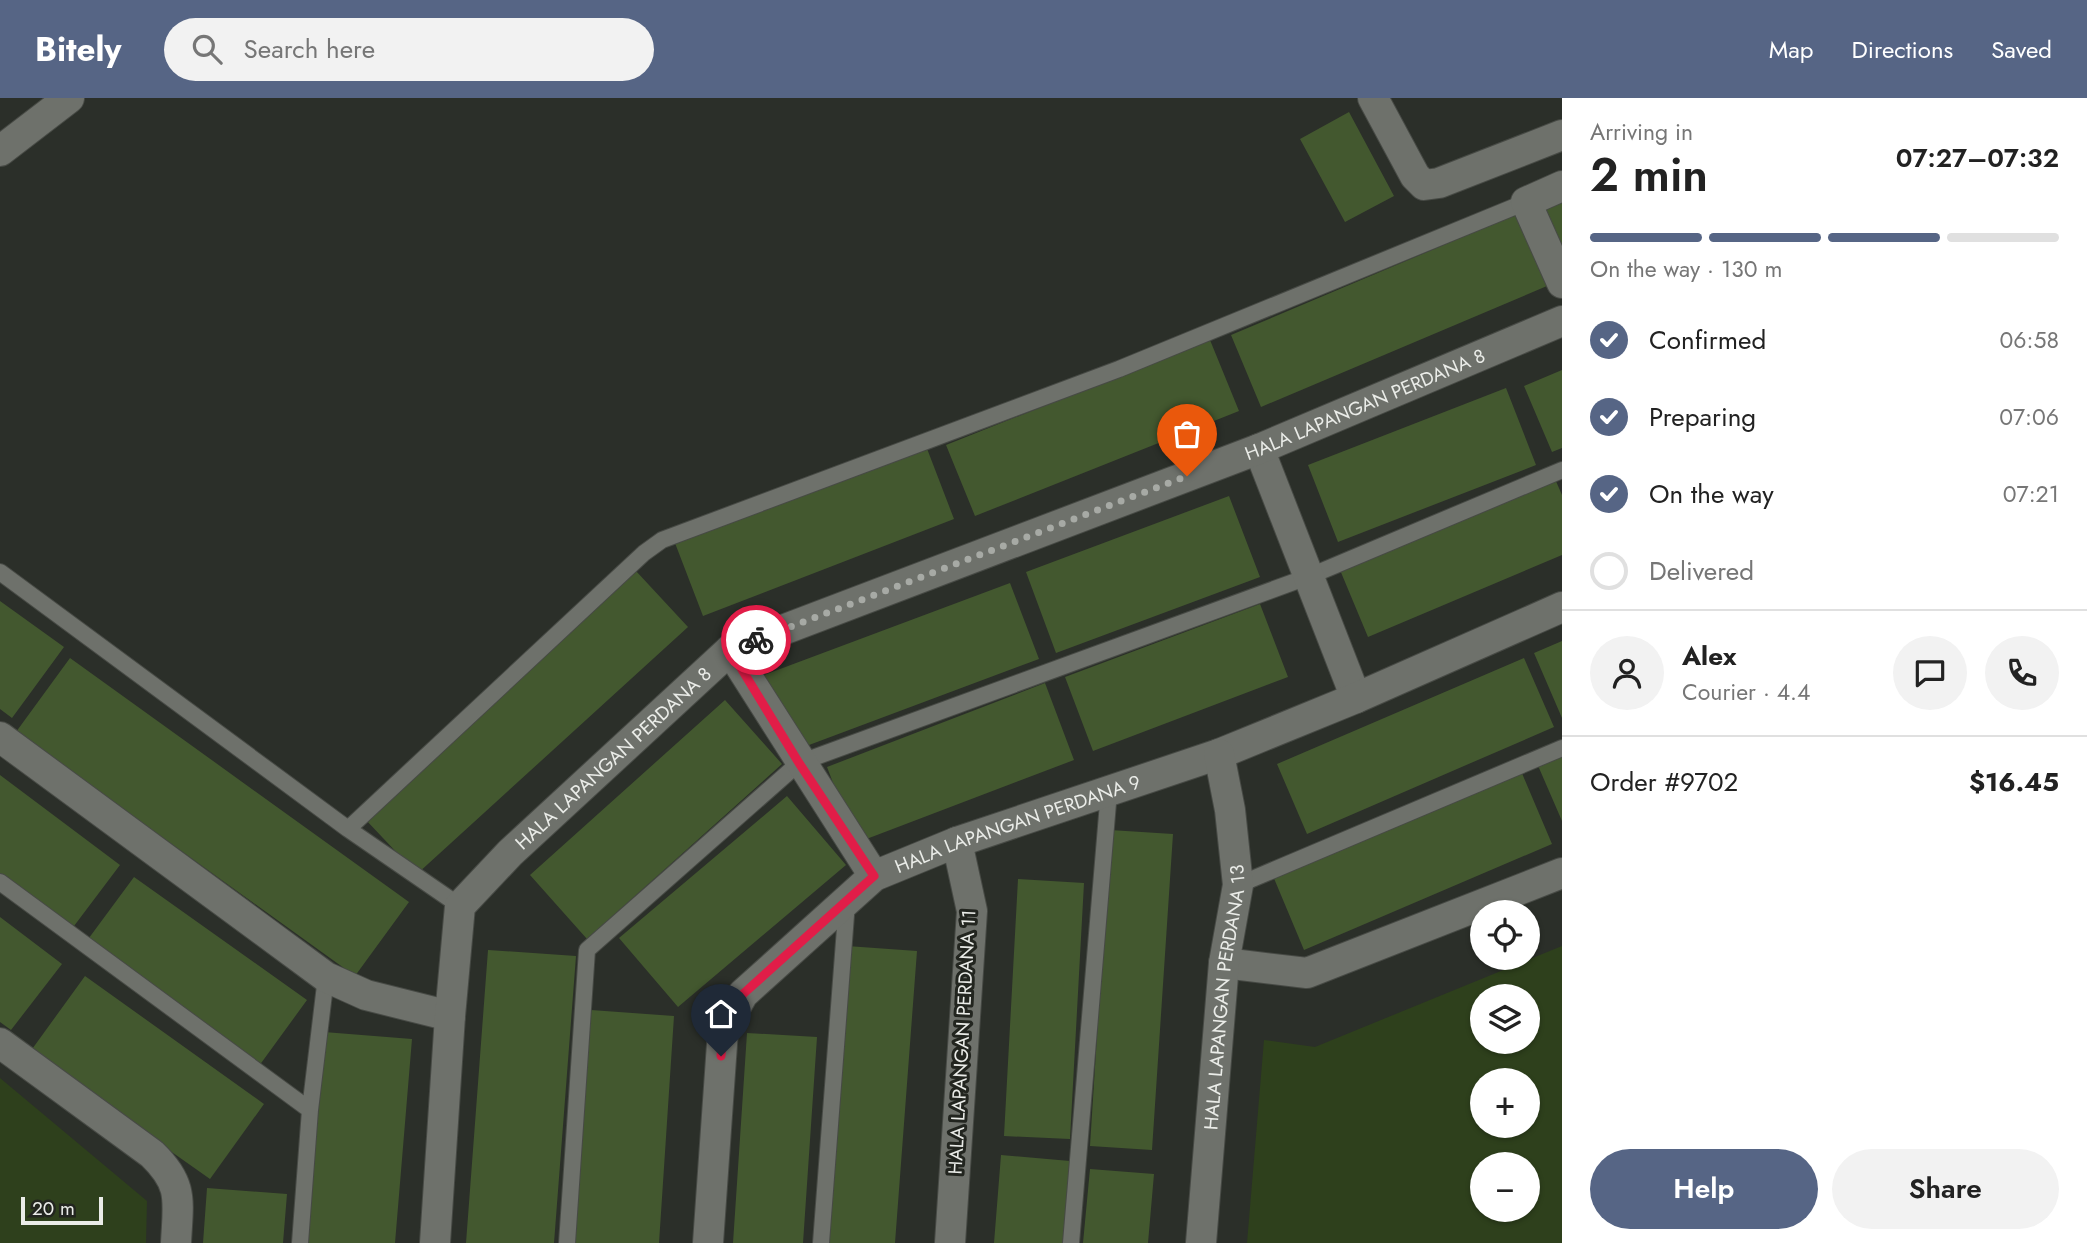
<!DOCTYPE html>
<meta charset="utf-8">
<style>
body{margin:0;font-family:Jost,sans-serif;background:#f2f2f2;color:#222;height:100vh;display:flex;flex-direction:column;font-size:26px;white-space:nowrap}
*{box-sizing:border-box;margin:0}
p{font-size:23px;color:#767676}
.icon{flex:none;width:38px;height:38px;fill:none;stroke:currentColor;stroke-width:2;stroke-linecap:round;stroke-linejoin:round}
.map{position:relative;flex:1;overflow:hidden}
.panel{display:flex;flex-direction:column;background:#fff;width:525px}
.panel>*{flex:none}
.tools{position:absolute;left:1470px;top:802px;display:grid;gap:14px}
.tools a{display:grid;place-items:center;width:70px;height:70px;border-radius:50%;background:#fff;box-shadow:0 2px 5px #0004;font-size:35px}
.scale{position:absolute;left:21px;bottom:18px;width:82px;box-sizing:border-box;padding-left:7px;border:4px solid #eaece8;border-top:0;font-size:19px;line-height:24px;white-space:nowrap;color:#eaece8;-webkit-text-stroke:5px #22251f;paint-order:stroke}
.pin{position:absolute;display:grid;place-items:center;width:60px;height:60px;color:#fff;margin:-72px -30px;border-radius:50% 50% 50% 0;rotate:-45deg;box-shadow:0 0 7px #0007}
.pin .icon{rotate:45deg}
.courier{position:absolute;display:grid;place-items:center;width:70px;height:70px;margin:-35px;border:5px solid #e11d48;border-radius:50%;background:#fff;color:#222;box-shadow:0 2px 9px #0007}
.overview em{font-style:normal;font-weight:600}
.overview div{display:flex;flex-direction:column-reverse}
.overview{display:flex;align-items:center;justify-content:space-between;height:119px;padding:0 28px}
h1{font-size:46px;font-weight:600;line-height:52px}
.bar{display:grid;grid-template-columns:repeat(4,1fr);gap:10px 7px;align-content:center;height:84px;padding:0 28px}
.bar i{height:9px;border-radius:5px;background:#e0e0e0}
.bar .active{background:#566585}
.bar p{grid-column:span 4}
.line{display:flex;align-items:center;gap:18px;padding:0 28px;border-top:2px solid #e0e0e0}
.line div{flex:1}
.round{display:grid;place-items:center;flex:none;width:74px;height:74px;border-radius:37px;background:#f2f2f2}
ol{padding:0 28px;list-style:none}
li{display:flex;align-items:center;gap:21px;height:77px}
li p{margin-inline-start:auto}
li .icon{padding:7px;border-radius:50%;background:#566585;color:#fff;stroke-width:4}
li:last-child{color:#767676}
li i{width:38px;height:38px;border:4px solid #e0e0e0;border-radius:50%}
.button{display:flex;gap:14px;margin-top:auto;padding:14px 28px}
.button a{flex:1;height:80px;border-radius:42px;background:#566585;color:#fff;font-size:28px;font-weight:600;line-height:80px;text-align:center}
.button a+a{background:#f2f2f2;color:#222}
header{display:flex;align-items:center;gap:42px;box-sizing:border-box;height:98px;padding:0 35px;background:#566585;color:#fff}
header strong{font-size:33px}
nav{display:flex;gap:38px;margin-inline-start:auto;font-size:24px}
.search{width:490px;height:63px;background:#f2f2f2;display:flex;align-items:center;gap:18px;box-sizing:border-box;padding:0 24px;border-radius:38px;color:#767676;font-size:26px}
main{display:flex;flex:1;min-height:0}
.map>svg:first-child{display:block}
.green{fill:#2e401c;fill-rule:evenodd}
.building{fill:#43582f}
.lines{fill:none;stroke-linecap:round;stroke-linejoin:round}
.lane-casing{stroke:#474a45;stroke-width:18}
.street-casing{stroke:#474a45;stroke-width:32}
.lane{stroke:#6e716b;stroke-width:16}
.street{stroke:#6e716b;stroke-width:30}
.done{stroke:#a7aaa5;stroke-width:7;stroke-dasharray:0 12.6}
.route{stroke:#e11d48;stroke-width:9}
.labels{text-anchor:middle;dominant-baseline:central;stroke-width:6;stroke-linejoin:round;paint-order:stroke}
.street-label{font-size:19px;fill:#eaece8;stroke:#22251f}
</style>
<header>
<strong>Bitely</strong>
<div class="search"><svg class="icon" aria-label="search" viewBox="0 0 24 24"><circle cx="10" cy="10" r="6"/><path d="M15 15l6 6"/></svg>Search here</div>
<nav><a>Map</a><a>Directions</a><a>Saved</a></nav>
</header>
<main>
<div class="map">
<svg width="1562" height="1145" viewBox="0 0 1562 1145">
<rect width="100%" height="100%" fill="#2b2f29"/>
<path class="green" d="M1562,848V1145H1247L1264,942L1315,949ZM1482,898H1528V943H1482ZM1482,982H1528V1027H1482ZM1482,1066H1528V1111H1482Z
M0,980L147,1103L146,1145H0Z"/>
<path class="building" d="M1349,14L1394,98L1345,124L1300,41Z
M1562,97V161L1538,108Z
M1517,116L1547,188L1261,309L1231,237Z
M1210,242L1239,313L975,418L946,347Z
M1562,272V350L1552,354L1524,288Z
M1506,290L1536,367L1338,444L1308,367Z
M926,348L954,421L703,518L675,445Z
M1555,381L1562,397V457L1368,539L1340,472Z
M1229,398L1260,479L1056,555L1026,474Z
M636,473L688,529L417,776L365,721Z
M1010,485L1039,561L793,653L764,577Z
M0,503L64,549L12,620L0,611Z
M1260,506L1288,579L1093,653L1065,579Z
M1562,543V620L1534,555Z
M70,560L409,804L355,878L16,634Z
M1524,560L1554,629L1307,736L1277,666Z
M1045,585L1074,662L856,745L827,669Z
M725,602L782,666L587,841L530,777Z
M1562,652V723L1536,663Z
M1521,673L1552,746L1304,852L1273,778Z
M0,677L120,767L71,832L0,779Z
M787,698L846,767L678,909L619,840Z
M1110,732L1173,736L1152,1052L1090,1048Z
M134,779L307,902L259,968L86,844Z
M1018,781L1084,785L1070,1041L1004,1038Z
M0,819L62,866L11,932L0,924Z
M847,848L917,853L895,1145H825Z
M488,852L576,858L554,1145H466Z
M85,878L264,1006L210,1081L30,954Z
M591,912L674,918L659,1145H575Z
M324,934L412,941L395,1145H307Z
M747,935L817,939L803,1145H733Z
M1001,1057L1070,1063L1063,1145H994Z
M1090,1071L1154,1076L1148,1145H1083Z
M207,1090L287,1096L283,1145H203Z"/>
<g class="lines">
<defs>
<path id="lane" d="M0,474L348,731L460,808
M348,731L644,455L662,442L1119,271L1526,104
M0,784L310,1012L300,1145
M1238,787L1562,650
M310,1012L326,879
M567,1145L587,852L799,665L1310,478L1562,372
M821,1145L847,804
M1071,1145L1109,693"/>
<g id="street">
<path d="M1373,0L1415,78L1424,87L1439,85L1562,37"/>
<path d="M0,53L69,0"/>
<path d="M1562,88L1526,104L1562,185"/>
<path d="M1259,351L1356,600"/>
<path d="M730,552L874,778"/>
<path d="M0,639L326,879L366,897L450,918"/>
<path d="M1224,865L1307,875L1562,775"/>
<path d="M0,945L152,1056C184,1087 178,1103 176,1145"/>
<path id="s1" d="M435,1145L450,918L460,808L510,755L730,552L1259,351L1562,223"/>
<path id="s2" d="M708,1145L723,932L743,896L874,778L957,744L1219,656L1356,600L1562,509"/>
<path d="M950,1145L972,813L957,744"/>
<path id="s3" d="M1201,1145L1224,865L1238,787L1230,712L1219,656"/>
</g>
</defs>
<use href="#lane" class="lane-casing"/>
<use href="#street" class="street-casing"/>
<use href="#lane" class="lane"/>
<use href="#street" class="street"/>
</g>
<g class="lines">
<path class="done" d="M756,542L1187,378"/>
<path class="route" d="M721,958L723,932L743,896L874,778L799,665L730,552L756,542"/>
</g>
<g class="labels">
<g class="street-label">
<text stroke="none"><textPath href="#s1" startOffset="1391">HALA LAPANGAN PERDANA 8</textPath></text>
<text stroke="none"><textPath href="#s1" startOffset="551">HALA LAPANGAN PERDANA 8</textPath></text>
<text stroke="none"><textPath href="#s2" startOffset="584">HALA LAPANGAN PERDANA 9</textPath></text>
<text stroke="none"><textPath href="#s3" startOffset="247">HALA LAPANGAN PERDANA 13</textPath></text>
<text transform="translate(962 944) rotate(-87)">HALA LAPANGAN PERDANA 11</text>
</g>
</g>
</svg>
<div class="tools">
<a><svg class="icon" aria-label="locate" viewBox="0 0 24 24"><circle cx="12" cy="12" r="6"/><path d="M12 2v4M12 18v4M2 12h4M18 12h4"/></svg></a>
<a><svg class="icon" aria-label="layers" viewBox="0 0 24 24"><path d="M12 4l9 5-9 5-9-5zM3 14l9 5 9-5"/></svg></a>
<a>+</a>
<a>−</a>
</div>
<div class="scale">20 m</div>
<div class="pin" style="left:1187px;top:378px;background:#ea580c"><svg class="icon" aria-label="bag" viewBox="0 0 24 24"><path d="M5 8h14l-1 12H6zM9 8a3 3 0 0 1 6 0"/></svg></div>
<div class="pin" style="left:721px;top:958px;background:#1f2937"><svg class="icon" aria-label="home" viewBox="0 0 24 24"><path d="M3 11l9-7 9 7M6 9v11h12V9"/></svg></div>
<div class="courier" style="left:756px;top:542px"><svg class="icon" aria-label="bike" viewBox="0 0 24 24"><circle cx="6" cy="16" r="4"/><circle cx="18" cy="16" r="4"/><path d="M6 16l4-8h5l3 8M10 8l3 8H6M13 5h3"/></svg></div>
</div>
<section class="panel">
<div class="overview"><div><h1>2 min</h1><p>Arriving in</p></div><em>07:27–07:32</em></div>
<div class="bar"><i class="active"></i><i class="active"></i><i class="active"></i><i></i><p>On the way · 130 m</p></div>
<ol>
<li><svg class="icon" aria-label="check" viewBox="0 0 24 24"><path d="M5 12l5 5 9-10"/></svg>Confirmed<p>06:58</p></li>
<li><svg class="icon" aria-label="check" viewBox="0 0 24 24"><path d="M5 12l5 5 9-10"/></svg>Preparing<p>07:06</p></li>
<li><svg class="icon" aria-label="check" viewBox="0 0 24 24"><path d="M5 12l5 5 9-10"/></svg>On the way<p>07:21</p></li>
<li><i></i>Delivered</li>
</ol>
<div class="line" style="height:126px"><a class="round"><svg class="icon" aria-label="person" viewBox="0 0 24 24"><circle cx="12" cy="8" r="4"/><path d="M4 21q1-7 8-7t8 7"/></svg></a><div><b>Alex</b><p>Courier · 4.4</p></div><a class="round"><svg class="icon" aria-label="chat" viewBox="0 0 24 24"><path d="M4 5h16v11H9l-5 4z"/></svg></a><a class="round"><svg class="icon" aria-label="phone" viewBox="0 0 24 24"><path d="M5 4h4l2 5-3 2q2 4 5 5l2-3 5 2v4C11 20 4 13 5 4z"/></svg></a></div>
<div class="line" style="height:91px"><div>Order #9702</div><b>$16.45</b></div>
<div class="button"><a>Help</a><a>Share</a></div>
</section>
</main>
